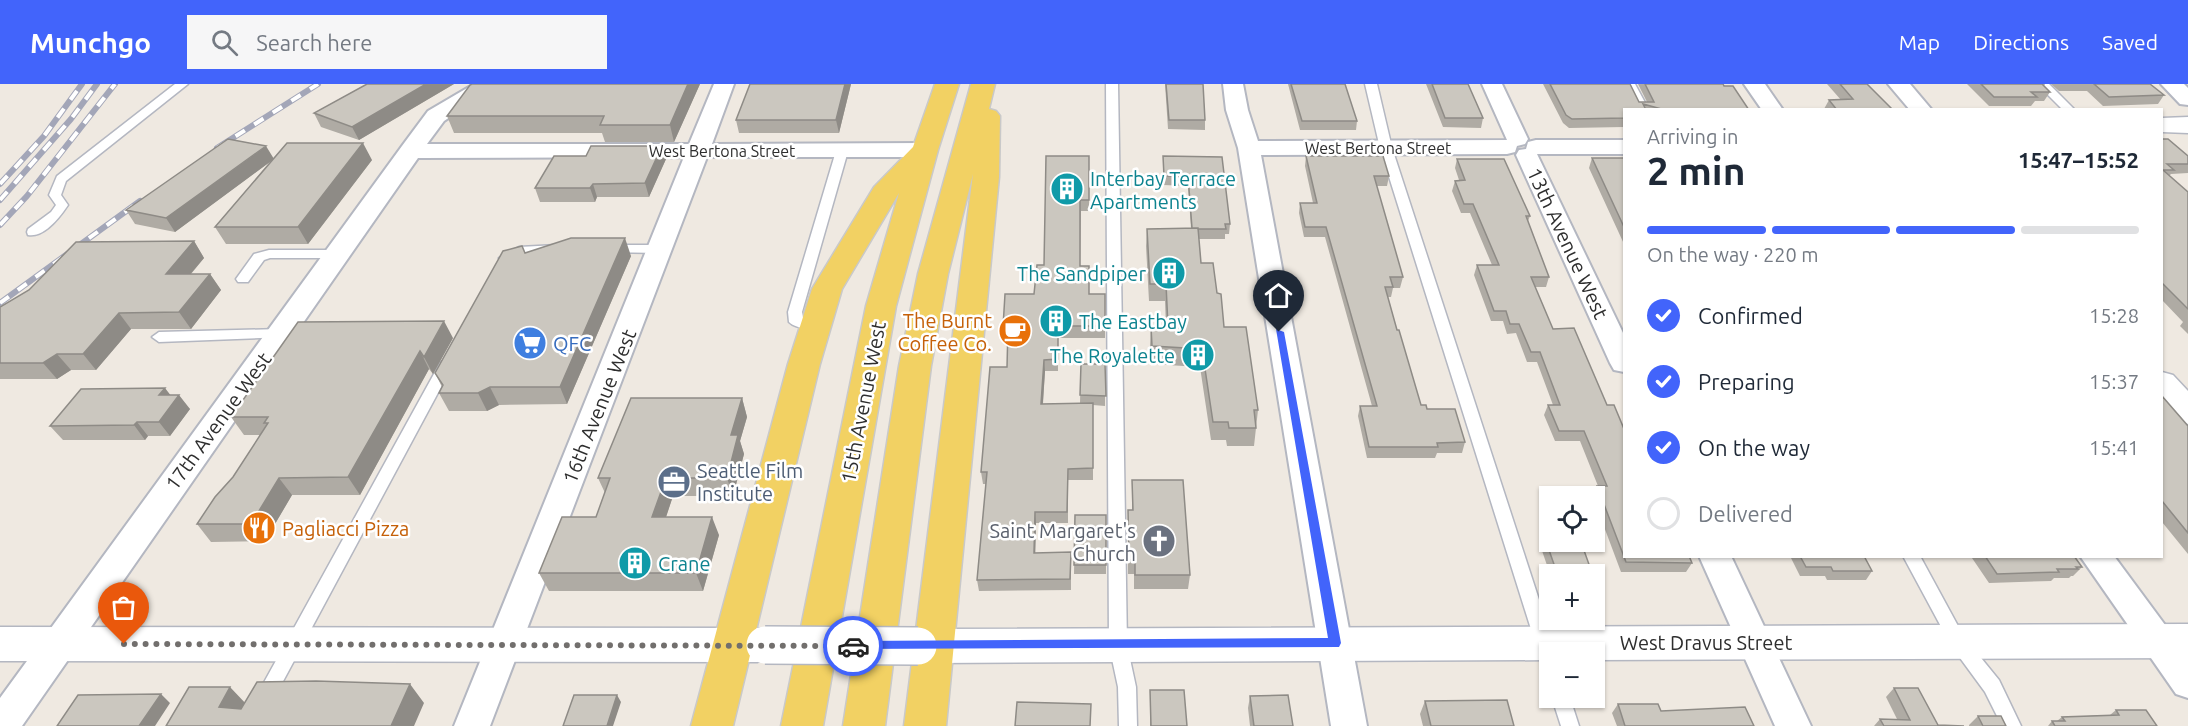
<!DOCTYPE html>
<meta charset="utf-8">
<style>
body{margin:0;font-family:Ubuntu,sans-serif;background:#f6f6f7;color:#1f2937;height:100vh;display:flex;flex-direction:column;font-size:22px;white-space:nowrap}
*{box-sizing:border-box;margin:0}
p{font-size:20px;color:#747a83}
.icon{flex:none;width:33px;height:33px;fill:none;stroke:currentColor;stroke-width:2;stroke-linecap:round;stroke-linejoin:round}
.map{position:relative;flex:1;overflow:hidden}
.panel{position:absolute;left:1623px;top:24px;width:540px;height:450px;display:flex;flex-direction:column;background:#fff;border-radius:0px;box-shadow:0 2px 4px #0004}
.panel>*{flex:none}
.buttons{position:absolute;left:1539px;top:402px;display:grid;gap:12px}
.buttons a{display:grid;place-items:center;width:66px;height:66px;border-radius:0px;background:#fff;box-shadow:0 2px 4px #0004;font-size:30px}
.pin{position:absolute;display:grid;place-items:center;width:51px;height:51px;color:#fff;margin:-62px -26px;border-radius:50% 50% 50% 0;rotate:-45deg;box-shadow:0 0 6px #0007}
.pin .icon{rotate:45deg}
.courier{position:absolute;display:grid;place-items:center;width:60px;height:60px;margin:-30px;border:4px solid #4264fb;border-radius:50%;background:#fff;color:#222;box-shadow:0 2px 8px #0007}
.summary em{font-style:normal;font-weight:700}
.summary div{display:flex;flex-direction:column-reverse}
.summary{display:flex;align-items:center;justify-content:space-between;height:102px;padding:0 24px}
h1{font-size:39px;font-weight:700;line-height:45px}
.bar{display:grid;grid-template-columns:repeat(4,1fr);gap:9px 6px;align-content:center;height:72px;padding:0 24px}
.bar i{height:8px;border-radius:4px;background:#e0e1e3}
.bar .active{background:#4264fb}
.bar p{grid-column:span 4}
ol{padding:0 24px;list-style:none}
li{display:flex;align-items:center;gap:18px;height:66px}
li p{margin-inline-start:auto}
li .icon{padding:6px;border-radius:50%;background:#4264fb;color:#fff;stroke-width:4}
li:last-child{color:#747a83}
li i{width:33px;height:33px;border:3px solid #e0e1e3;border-radius:50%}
header{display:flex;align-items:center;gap:36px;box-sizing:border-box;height:84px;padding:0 30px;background:#4264fb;color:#fff}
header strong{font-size:28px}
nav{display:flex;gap:33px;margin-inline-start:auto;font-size:21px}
.search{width:420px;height:54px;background:#f6f6f7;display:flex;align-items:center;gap:15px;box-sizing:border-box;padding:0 21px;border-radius:0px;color:#747a83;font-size:22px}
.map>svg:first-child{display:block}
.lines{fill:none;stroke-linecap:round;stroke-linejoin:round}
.service-casing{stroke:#b4b7c1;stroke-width:3}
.minor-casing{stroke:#b4b7c1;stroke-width:4}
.tertiary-casing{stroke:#b4b7c1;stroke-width:3}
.secondary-casing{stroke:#b4b7c1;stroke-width:3}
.primary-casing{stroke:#c9c9c9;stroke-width:3}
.service{fill:#fff;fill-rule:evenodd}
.minor{fill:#fff;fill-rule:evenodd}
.tertiary{fill:#fff;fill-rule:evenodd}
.secondary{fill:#fff;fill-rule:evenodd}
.primary{fill:#f2d163;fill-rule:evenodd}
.rail-casing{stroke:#a3a6b8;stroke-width:6}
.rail{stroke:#fff;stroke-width:4;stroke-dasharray:11;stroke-linecap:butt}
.secondary-bridge-casing{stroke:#b4b7c1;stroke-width:40;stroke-linecap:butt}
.secondary-bridge{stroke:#fff;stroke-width:37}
.wall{fill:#afaba4}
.shaded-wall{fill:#8e8b86}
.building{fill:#cbc7bf;stroke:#8e8b86;stroke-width:1.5}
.route{fill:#4264fb}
.done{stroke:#726f6d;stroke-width:6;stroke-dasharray:0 10.8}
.labels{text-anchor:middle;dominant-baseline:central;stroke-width:5;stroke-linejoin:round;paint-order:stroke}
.far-street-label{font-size:16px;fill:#2e2e2e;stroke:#fff}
.culture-label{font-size:20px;fill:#0d838f;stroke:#fff;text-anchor:start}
.street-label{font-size:20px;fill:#2e2e2e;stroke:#fff}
.food-label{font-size:20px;fill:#c56008;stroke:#fff;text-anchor:end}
.shop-label{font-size:20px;fill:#366cbe;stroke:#fff;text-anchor:start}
.service-label{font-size:20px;fill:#4e5e75;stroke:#fff;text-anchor:start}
.worship-label{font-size:20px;fill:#5b616d;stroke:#fff;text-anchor:end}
</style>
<header>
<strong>Munchgo</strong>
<div class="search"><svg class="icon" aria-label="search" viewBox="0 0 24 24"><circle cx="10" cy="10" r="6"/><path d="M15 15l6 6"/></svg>Search here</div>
<nav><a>Map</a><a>Directions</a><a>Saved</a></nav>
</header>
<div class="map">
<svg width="2188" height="642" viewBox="0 0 2188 642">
<rect width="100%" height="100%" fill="#efe9e1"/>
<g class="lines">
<defs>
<path id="service" d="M175,0H188L66,97L61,111L68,121C60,133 44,154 28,151L27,148L28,145L51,128L56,121L49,111L57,92Z
M1106,0H1118L1127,561L1136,603L1137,642H1119L1118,603L1109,561Z
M1365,0H1377L1392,64L1556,568H1550V585L1544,583L1541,577L1380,64Z
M1623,0H1635L1649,26H1638Z
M2037,0H2049L2075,26H2063Z
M842,63L848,67L802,228L803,234L821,237L823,240C816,247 796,245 789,238L788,228L836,67Z
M557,161L564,165L562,168L522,171L506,178L499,174L519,163Z
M608,161H661L668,165L661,169L603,168L601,165Z
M269,166H337L344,170L337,174H270L264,176L248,198H238L236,195L254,170Z
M280,245L287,250L285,253L159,258L152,253L159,248Z
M447,274L454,279L259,642H240L440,279Z
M1903,472H1920L1964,553L1999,596L2021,642H2002L1985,608L1952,563Z
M1552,614H1570L1579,642H1561Z"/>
<path id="minor" d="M474,0H499L444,37L427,60H689L714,0H734L712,60L925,59L933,61L936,66L933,71L925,73H707L490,642H454L684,73L418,74L22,642H0V614L402,62L428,27Z
M1223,0H1243L1248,26L1258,57L1507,56L1482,0H1502L1528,55L1525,60L1517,62L1515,68L1507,70L1261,71L1367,642H1331L1238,64L1226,26Z
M1744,0H1765L1783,26H1762Z
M1888,0H1910L1932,26H1910Z
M2161,0H2184L2188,4V21L2180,20Z
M1536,56H1624V70H1537L1624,251V288L1614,286L1610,279L1516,71L1519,66L1526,65L1528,58Z
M1699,472H1731L1811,642H1775Z
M2080,472H2114L2188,572V614L2176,610Z"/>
<path id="tertiary" d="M2188,33V49L2162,48V34Z
M2162,288L2173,291L2188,307V340L2176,336L2162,319Z
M2188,540V574L1594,576V568H1550V576L933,579L919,574L913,562L919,550L933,545Z"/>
<path id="secondary" d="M0,543L757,544L771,549L777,561L771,573L757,578L0,577Z"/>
<path id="primary" d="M935,0H959L938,66L896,222L823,642H781L866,222L899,109L842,205L820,280L733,642H691L788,280L812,205L874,103L913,63Z
M971,0H995L989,25L996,27L1000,32L999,93L946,642H904L973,90L948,190L931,282L885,642H843L899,282L918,190Z"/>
</defs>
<use href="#service" class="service-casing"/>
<use href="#minor" class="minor-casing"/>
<use href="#tertiary" class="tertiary-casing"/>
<use href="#secondary" class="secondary-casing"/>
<use href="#primary" class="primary-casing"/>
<use href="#service" class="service"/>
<use href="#minor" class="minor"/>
<use href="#tertiary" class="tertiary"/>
<use href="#secondary" class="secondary"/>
<use href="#primary" class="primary"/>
<defs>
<path id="rail" d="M217,64L318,0
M0,100L44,52L82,0
M0,116L71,35L97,0
M0,141L27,112L115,0
M0,219L140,117"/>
</defs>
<use href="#rail" class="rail-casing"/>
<use href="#rail" class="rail"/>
<defs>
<path id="secondary-bridge" d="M765,561L918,562"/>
</defs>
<use href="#secondary-bridge" class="secondary-bridge-casing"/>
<use href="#secondary-bridge" class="secondary-bridge"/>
</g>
<path class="wall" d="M367,0H454L359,56L321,43L314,29Z
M700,0L674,58H605L602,49H454L447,32Z
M851,0L839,49H739L736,36Z
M1165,0H1203L1205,36V46L1168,45Z
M1288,0H1345L1357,37L1356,46H1300Z
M1426,0H1468L1483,34L1481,44L1443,43Z
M1543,0H1630L1639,18H1647L1638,0H1723L1749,26H1624V43L1569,44L1563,39Z
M1827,0H1867L1893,26H1825L1824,25L1829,16H1841Z
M1967,0H2045L2044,2L2050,8L2044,17H2035L2031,22H1989Z
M2051,0H2150L2164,11L2158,20L2103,22L2087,7H2059Z
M2162,55L2188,72V89L2171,90L2169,92L2188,108V250L2180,242L2183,238L2162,216Z
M1089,72V127H1081L1080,182L1089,210H1105V254H1058V287H1045L1043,320L1080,319L1081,280H1105V322L1093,321V396H1068V439H1036L1035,469L1071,480V506L979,507L977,496L986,400H983L981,388L1007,283L1008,254H1004L1003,243L1034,210L1044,181Z
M1163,72L1222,73L1230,140L1229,150H1225V155H1199L1201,179L1217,209L1224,243L1258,326L1254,362H1227L1226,356H1211L1200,283L1151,280L1150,261L1151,243H1166L1165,217H1149L1146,162L1147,145L1191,144L1188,102L1163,101Z
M1306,72L1389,92L1387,102H1376L1403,193L1400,204H1393L1391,213H1388L1397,246L1421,321L1427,325L1465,358L1462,369H1437L1435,374H1367L1358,332L1360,322H1372L1325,153H1304L1299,129L1300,119H1313L1305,82Z
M1592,74H1624V160L1589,84Z
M273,75L372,76L308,160H226L215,143L271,77L175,148L135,140L126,126Z
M666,75L649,113H597L595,118H540L535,104Z
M1457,75L1530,132L1528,137L1549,193L1546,203H1535L1553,245L1574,244L1624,472L1692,479L1686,488H1621L1594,416V412H1593L1597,402H1598L1580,357H1555L1544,331L1548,321H1553L1537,278H1527L1516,249L1507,250L1503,237H1491L1474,191L1477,181H1492L1470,129H1461L1452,107L1455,97L1459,96L1455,84Z
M194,157L204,174L191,190H210L221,206L191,245H131L96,286H71L57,295H0V223Z
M525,169L631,172L567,320L499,321L487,327H449L439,309L442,303L435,289Z
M453,254L433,290L429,285L360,411H292L265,457L211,458L197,440L233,393L261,351H244L231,333Z
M170,311L190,325L170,352H148L145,356H63L50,342Z
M2162,312L2188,342V470L2162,438Z
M742,314L747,333L740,357L744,370L733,412H673L666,433L719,451L703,507H549L539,489L596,433L605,409L598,394Z
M1132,396L1190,491L1188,505H1134V490H1128V426H1132Z
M1075,431H1106V490H1074Z
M1543,449L1591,486L1589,490H1550L1539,458Z
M1790,472H1864L1872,487L1866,496H1827L1825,492H1800Z
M1974,472H2074L2082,483L2073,492H2071L2069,494H2054L2051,497L1989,499L1972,474Z
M1894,604L1938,641L1964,642H1874L1880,635H1897L1886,613Z
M1150,606L1187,642H1150Z
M1250,612L1293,642H1250L1248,624Z
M1425,617L1514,642H1423L1420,630Z
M1618,620L1661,627L1754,642H1617L1612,629Z
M2116,626L2157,642H2048L2052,637H2057L2062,633L2110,631Z
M1978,632L2006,642H1969V641Z"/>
<path class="shaded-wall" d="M426,0H454L359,56L352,43Z
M688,0H700L674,58L670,41Z
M845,0H851L839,49L836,36Z
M363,59L372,76L308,160L298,143Z
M266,62L274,75L175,148L166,134Z
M662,62L666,75L649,113L645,99Z
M593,100L597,113L595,118L590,104Z
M625,154L631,172L567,320L560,303Z
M194,157L204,174L177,206L166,190Z
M210,190L221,206L191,245L179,228Z
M119,229L131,245L96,286L83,270Z
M444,237L453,254L433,290L424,273Z
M420,267L429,285L360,411L348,393Z
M57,270L71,286L57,295L43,279Z
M1044,276L1045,287L1042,331L1041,320Z
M490,303L499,321L487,327L478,309Z
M165,304L175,317L179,311L190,325L170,352L159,338V311Z
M742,314L747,333L740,357L744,370L733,412L727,394L731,351Z
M137,338L148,352L145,356L134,341Z
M279,394L292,411L265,457L251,440Z
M666,394L673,412L660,451L652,433Z
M1035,428L1036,439L1035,480L1034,469Z
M712,433L719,451L703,507L696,489Z
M410,600L424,619L414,642H391Z
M230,603L248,622L238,642L219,623Z
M161,610L170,619L155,642H139Z
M617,611L621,618L613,642H607Z"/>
<path class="building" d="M367,0H426L352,43L314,29Z
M472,0H688L670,41H600L604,32H447L470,1Z
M750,0H845L836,36H736Z
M1166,0H1203L1205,36H1169Z
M1291,0H1345L1357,37H1302Z
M1432,0H1468L1483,34H1445Z
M1550,0H1630L1639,18H1654L1645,0H1723L1724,2H1733L1749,26H1665L1643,20L1646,26H1624V34L1572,35L1566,31Z
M1840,0H1867L1893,26H1837L1829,16L1853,15Z
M1981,0H2042L2050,8H2031L2037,13H1994Z
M2094,0H2150L2164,11L2109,13Z
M228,55L266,62L166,134L126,126Z
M2162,55H2168L2188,72V80H2167L2174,86H2163L2188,108V225L2162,199Z
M287,59H363L298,143H215Z
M591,62H662L645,99L593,100L590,104H535L554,72H586Z
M1046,72H1089V116H1080V182H1089V210H1105V242H1058V275L1044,276L1041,320L1093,319V384L1068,385L1067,428H1035L1034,469L1071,468L1070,495L977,496L987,388H981L990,283H1007L1008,243H1003L1005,210H1034L1037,181H1044Z
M1163,72L1222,73L1230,140H1225L1226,145H1198V144H1192L1188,92H1164Z
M1306,72H1383L1389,92H1374L1403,193H1390L1393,203H1385L1397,246H1399L1421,321H1426L1427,325H1455L1465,358L1437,359L1438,363H1369L1360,322H1377L1326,143H1305L1300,119H1317Z
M1592,74H1624V143Z
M1457,75H1504L1530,132H1526L1549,193H1531L1553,245L1574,244L1607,321H1614L1624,345V472H1689L1692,479L1626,478L1597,402H1607L1584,347H1559L1548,321H1560L1540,268H1531L1519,240H1510L1506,227H1494L1477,181H1499L1473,120H1464L1455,97L1465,96Z
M1198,144L1201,179H1213L1217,209L1221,210L1224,243H1246L1258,326H1254L1256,344H1229L1228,338H1213L1202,265L1152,262L1151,243H1168L1166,200H1150L1147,145Z
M571,154H625L560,303H490L478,309H439L443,301L435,289L503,167L522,162L525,169Z
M194,157L166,190H210L179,228L119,229L83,270H57L43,279H0V223L29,206L76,158Z
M444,237L424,273L420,267L348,393L279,394L251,440H197L215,413L233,393L268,339H264L268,333H231L298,238Z
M1081,280H1105L1106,312L1080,311Z
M165,304L159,311H179L159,338H137L134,341L50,342L81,305Z
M2162,312L2188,342V449L2162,417Z
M631,314H742L731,351H738L727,394H666L652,433H712L696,489H539L562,433H596L610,394H598Z
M1132,396H1183L1190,491H1135V476H1129L1128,426H1133Z
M1075,431H1106V481H1074Z
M1543,449H1550V458H1581L1591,486H1556Z
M1800,472H1864L1872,487H1833L1831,483H1806Z
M1985,472H2074L2082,483H2076L2078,485H2057L2059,488L1997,490Z
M316,597L410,600L391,642H166L189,603H230L219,623L241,625L257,598Z
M1894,604H1918L1938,641L1964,642H1884L1880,635L1910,636Z
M1150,606H1184L1187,642H1151Z
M161,610L139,642H57L78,611Z
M574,611H617L607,642H563Z
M1288,611L1293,642H1254L1250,612Z
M1507,616L1514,642H1431L1425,617Z
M1017,618L1091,620L1090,642H1015Z
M1618,620H1658L1661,627L1745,623L1754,642H1625Z
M2116,626H2146L2157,642H2055L2052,637H2065L2062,633L2119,631Z
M1978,632H2001L2006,642H1983Z"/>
<path class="route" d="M1276,245L1284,248L1341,559L1339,563L848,565L847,562L853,557L1328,554Z"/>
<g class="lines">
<path class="done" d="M124,560L853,562"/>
</g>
<defs>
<symbol id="building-disc" viewBox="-11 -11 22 22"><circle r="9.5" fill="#0f9aa8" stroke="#fff"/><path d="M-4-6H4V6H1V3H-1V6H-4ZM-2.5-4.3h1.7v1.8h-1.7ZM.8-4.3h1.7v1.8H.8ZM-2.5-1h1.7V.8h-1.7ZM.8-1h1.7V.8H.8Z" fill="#fff"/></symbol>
<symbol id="cafe-disc" viewBox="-11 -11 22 22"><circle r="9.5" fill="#e8710a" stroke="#fff"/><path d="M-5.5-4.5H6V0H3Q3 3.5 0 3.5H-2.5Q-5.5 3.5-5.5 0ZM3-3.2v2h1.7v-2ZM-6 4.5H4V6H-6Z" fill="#fff"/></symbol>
<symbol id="supermarket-disc" viewBox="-11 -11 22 22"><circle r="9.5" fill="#3f7fe0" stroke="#fff"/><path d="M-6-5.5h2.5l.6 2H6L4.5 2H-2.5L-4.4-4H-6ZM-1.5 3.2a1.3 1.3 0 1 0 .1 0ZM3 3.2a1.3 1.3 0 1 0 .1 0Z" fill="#fff"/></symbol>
<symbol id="office-disc" viewBox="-11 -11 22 22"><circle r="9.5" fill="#5c6f8a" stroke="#fff"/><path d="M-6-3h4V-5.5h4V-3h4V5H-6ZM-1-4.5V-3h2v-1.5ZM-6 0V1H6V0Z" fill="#fff"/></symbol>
<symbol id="restaurant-disc" viewBox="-11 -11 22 22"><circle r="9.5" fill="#e8710a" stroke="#fff"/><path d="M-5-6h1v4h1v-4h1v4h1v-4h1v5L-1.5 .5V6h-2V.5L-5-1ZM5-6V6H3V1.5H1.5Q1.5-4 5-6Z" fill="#fff"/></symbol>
<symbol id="church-disc" viewBox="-11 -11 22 22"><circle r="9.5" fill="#6b7280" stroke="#fff"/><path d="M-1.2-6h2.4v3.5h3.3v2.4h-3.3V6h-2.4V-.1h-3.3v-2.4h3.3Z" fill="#fff"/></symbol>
</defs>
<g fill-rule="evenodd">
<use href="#building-disc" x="1048" y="86" width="38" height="38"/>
<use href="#building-disc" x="1150" y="170" width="38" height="38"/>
<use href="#building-disc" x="1037" y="218" width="38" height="38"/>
<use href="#cafe-disc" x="996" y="228" width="38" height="38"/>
<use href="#supermarket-disc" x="511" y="240" width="38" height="38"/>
<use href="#building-disc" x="1179" y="252" width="38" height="38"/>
<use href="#office-disc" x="655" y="379" width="38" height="38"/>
<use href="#restaurant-disc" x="240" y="425" width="38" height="38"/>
<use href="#church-disc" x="1140" y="438" width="38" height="38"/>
<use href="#building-disc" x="616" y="460" width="38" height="38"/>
</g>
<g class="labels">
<g class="far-street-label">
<text x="1378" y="64">West Bertona Street</text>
<text x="722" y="67">West Bertona Street</text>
</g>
<g class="culture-label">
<text x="1090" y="94">Interbay Terrace<tspan x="1090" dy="23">Apartments</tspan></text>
<text x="1146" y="189" text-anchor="end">The Sandpiper</text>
<text x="1079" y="237">The Eastbay</text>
<text x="1175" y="271" text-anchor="end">The Royalette</text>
<text x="658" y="479">Crane</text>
</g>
<g class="street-label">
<text transform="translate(1568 159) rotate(65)">13th Avenue West</text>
<text transform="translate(863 318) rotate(-79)">15th Avenue West</text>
<text transform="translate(599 322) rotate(-68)">16th Avenue West</text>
<text transform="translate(218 337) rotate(-54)">17th Avenue West</text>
<text x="1706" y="558">West Dravus Street</text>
</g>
<g class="food-label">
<text x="992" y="236">The Burnt<tspan x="992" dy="23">Coffee Co.</tspan></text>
<text x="282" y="444" text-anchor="start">Pagliacci Pizza</text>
</g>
<g class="shop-label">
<text x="553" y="259">QFC</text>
</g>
<g class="service-label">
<text x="697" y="386">Seattle Film<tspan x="697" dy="23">Institute</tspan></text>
</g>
<g class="worship-label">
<text x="1136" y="446">Saint Margaret's<tspan x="1136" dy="23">Church</tspan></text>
</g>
</g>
</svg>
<div class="buttons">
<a><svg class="icon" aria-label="locate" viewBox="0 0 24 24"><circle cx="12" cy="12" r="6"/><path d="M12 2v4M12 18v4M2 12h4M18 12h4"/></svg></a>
<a>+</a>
<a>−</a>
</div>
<div class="pin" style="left:124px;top:560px;background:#ea580c"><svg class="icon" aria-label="bag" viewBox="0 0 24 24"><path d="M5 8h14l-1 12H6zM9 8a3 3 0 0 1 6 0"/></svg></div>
<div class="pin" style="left:1279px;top:248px;background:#1f2937"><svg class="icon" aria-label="home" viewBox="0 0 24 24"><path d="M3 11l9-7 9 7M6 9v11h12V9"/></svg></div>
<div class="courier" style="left:853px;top:562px"><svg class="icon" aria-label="car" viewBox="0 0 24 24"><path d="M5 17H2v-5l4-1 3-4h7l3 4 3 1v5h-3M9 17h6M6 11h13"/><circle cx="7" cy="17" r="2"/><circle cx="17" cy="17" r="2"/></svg></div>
<section class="panel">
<div class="summary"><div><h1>2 min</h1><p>Arriving in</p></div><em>15:47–15:52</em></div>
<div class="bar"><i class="active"></i><i class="active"></i><i class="active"></i><i></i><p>On the way · 220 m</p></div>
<ol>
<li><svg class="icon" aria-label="check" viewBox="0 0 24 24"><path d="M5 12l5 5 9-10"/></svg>Confirmed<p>15:28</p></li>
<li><svg class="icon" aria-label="check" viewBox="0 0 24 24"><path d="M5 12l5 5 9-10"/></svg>Preparing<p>15:37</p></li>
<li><svg class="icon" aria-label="check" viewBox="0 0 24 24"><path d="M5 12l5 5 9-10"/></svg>On the way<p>15:41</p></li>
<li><i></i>Delivered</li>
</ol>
</section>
</div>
